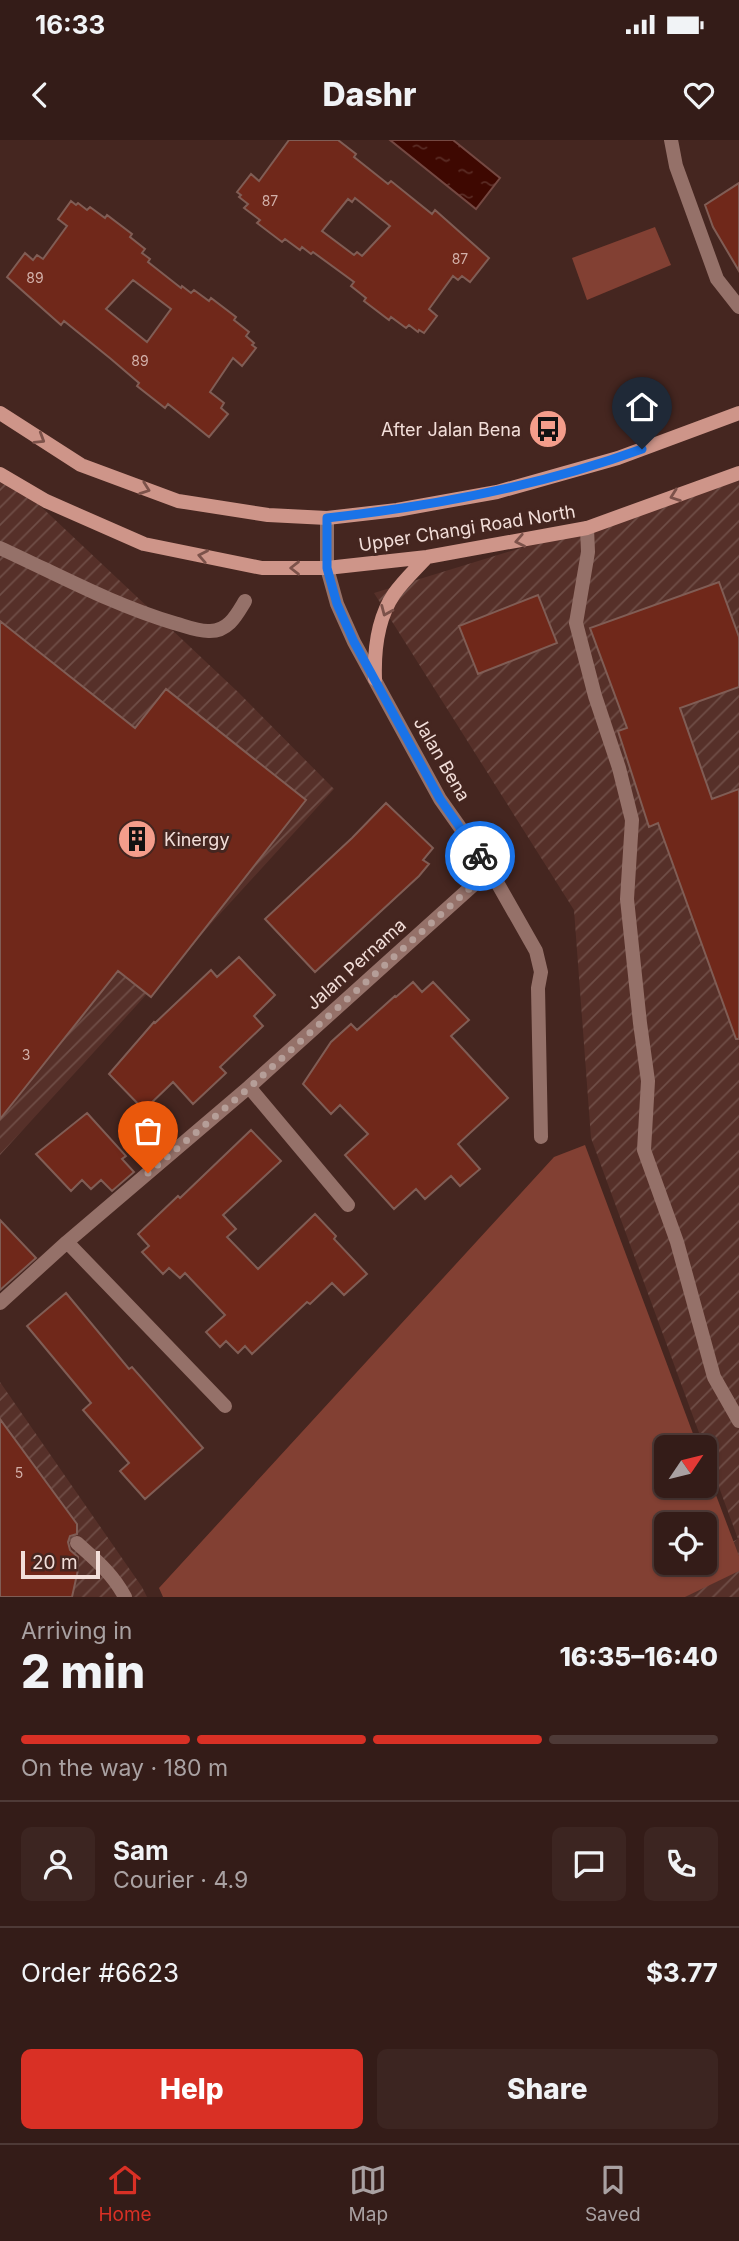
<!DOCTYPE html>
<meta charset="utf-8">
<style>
body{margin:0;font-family:Inter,sans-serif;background:#3c2521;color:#f1f3f6;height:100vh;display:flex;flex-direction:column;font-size:26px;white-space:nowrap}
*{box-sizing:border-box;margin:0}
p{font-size:23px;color:#a9a1a2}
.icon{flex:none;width:38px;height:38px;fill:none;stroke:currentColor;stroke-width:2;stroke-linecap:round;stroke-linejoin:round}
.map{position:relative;height:1457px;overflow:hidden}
.drawer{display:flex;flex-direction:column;background:#341c18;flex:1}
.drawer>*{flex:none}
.needle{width:46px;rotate:55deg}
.fabs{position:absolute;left:654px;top:1295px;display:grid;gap:14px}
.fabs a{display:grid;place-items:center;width:63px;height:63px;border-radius:10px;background:#341c18;box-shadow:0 2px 5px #0004,0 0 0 2px #4e3a37;font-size:35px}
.scale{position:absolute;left:21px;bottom:18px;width:79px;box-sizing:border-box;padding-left:7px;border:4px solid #f2ded9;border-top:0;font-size:19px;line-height:24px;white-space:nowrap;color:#f2ded9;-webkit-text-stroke:5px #452620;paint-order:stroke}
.pin{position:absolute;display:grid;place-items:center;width:60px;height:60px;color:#fff;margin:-72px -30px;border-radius:50% 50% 50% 0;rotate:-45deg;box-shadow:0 0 7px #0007}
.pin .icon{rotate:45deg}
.courier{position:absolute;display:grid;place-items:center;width:70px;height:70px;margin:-35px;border:5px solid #1a73e8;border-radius:50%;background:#fff;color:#222;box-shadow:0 2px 9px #0007}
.summary em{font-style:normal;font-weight:800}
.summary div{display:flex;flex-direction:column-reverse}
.summary{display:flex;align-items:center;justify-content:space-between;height:119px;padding:0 21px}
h1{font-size:46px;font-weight:800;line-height:52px}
.bar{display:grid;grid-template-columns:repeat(4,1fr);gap:10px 7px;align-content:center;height:84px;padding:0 21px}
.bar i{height:9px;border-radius:5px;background:#4e3a37}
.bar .current{background:#d93025}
.bar p{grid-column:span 4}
.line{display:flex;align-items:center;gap:18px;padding:0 21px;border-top:2px solid #4e3a37}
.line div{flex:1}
.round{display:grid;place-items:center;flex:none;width:74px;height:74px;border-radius:10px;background:#3c2521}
.cta{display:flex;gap:14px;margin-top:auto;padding:14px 21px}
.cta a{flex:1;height:80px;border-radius:10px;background:#d93025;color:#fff;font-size:28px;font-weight:800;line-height:80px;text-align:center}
.cta a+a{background:#3c2521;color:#f1f3f6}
.status{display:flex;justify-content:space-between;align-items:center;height:49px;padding:0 35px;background:#341c18;direction:ltr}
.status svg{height:19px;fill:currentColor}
header{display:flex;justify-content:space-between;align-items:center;height:91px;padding:0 21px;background:#341c18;font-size:32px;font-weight:800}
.menu{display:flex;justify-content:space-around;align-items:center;height:98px;border-top:2px solid #4e3a37;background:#341c18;font-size:19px;color:#a9a1a2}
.menu a{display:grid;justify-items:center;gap:4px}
.menu .current{color:#d93025}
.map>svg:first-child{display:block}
.industrial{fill:url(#industrial-furrows)}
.grass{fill:#824033;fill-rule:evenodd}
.water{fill:url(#water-ripples);stroke:#744842;stroke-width:2}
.building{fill:#70281a;stroke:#805d55;stroke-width:2;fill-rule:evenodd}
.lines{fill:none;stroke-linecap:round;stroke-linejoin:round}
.lane{stroke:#957169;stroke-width:14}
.street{stroke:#957169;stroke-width:14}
.secondary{stroke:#ce9589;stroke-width:14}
.oneway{stroke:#7c524a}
.done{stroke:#b59e98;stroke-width:7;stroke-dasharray:0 12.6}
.route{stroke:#1a73e8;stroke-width:9}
.labels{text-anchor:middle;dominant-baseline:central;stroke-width:6;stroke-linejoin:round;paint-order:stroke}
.number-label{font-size:14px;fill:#d2b0a9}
.poi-label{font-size:18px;fill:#f2ded9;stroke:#452620;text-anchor:end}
.street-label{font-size:18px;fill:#f2ded9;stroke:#452620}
</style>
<div class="status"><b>16:33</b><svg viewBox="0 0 49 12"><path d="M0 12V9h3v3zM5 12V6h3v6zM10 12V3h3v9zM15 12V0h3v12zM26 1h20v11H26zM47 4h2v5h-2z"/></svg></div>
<header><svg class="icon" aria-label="back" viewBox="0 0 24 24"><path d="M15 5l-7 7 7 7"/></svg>Dashr<svg class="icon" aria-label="heart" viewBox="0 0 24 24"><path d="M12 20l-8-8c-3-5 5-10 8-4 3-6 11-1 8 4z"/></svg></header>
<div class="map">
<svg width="739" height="1457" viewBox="0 0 739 1457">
<defs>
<pattern id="industrial-furrows" width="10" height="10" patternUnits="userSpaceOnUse" patternTransform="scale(1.75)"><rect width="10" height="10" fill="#563029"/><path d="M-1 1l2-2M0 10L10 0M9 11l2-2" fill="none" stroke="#6f4e47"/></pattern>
<pattern id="water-ripples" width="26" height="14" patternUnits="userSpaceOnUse" patternTransform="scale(1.75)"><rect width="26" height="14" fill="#3e0801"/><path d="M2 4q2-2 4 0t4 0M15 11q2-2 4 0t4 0" fill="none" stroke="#5a2c25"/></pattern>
</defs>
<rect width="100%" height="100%" fill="#452620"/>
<path class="industrial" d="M0,328L238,552L334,649L0,1015Z
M739,341V1457H622L705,1423V1415L738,1399L591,998L574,770L374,453Z
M0,1242L142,1447L147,1457H0Z"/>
<path class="grass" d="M655,87L671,125L587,160L572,118Z
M585,1005L698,1307H667V1346H705V1326L739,1416V1431L685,1457H163L159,1448L554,1017ZM667,1384H705V1423H667Z"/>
<path class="water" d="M390,0H453L500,38L476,69Z"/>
<path class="building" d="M289,0H338L356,14L354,17L388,44L391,41L432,74L435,70L489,118L470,142L462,136L458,140L453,136L429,169L437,176L424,193L419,190L418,192L409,185L406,188L391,177L389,180L364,161L366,158L351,146L354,142L313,112L311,114L302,107L300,110L285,99L282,102L257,83L260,80L244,68L248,64L239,57L241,55L237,52L251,34L259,41ZM355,58L390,86L362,116L357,112L354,115L322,91L348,59L352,62Z
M739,43V131L713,87L705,65Z
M71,61L76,65L78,63L87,70L90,67L105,78L107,75L132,94L130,97L145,109L142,113L150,119L148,122L181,148L182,146L191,153L194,150L209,161L211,158L236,177L234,180L249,192L246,196L254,203L252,205L256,208L242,226L233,218L210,252L224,263L221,268L228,274L209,297L168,264L165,268L137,246L139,243L111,219L64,181L61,185L7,137L25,113L33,120L37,115L43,119L67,86L58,79ZM133,140L171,169L147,202L106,169Z
M719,442L739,497V547L680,568L712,659L739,649V899H736L658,683L649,687L618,591L627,588L590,488Z
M538,455L557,503L478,534L459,486Z
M0,481L135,588L166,549L306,660L151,857L118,831L0,979Z
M386,663L433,708L423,720L429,724L419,736L315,832L265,779L352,698Z
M239,817L275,855L254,876L263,886L220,927L226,933L193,964L173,942L144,970L109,934L154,882L155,883L211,830L217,837Z
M413,842L422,852L433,842L469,880L451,896L508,958L458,1004L480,1029L460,1046L451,1036L425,1059L416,1049L394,1069L345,1015L368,994L340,965L331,974L303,944L331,902L351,884L357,890L395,856L396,857Z
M87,973L126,1016L122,1019L134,1032L112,1051L101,1040L91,1049L82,1040L71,1051L36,1014Z
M251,990L281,1021L223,1075L236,1089L227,1097L258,1129L315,1074L336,1096L334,1099L367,1134L344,1155L332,1143L310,1164L307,1162L252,1214L245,1206L238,1213L226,1201L220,1207L206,1192L225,1175L185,1133L180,1138L169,1128L163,1134L142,1112L149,1106L138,1094L178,1056L180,1058Z
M0,1080L36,1118L0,1150Z
M66,1153L129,1229L132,1227L203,1308L145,1359L120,1331L129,1323L83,1270L91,1263L27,1186Z
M0,1279L77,1384V1394L70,1396L68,1402L70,1410L78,1417V1430L72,1457H0Z"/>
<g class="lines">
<path class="lane" d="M671,0L676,26L717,139L739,167
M587,388L588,412L576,483L595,556L619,628L632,680L627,759L640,883L648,941L644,1010L677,1102L714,1237L739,1281
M0,408C57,434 113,465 174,483C185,486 199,492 210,491C229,491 237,474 245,461
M77,1403C96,1420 113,1434 125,1457"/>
<path class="street" d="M327,378V428L337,464L354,502L440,659L490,730L536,811L541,832L538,848L541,997
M249,947L348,1065
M67,1102L225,1266
M0,1163L67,1102L249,947L490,730"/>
<path class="secondary" d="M0,273L81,325L178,361L268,375L327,378L397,370L497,352L618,318L739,273
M0,334L46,361L144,404L262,428H327L427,417L587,388L739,333
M375,539C374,510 377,479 394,454C403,441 416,429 427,417"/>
</g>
<defs><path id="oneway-chevron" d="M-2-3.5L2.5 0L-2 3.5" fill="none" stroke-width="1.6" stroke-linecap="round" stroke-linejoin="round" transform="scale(1.75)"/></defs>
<g class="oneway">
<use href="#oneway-chevron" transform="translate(40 299) rotate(32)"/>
<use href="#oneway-chevron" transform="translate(145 349) rotate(20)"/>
<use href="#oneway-chevron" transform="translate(675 356) rotate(160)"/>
<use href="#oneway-chevron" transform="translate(520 401) rotate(169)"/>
<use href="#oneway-chevron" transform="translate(203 416) rotate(-169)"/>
<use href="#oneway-chevron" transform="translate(295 428) rotate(-180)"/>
<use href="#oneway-chevron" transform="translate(386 471) rotate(113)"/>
</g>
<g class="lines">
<path class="done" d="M148,1033L250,947L490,730L480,716"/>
<path class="route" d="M480,716L440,659L354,502L337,464L327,428V378C434,366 541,346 642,309"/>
</g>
<defs>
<symbol id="bus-disc" viewBox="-11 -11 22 22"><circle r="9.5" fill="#f49d8b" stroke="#452620"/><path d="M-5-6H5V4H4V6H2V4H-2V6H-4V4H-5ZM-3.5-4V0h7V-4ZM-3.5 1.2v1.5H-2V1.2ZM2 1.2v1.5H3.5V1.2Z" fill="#111"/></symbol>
<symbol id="building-disc" viewBox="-11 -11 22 22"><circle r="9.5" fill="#f49d8b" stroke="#452620"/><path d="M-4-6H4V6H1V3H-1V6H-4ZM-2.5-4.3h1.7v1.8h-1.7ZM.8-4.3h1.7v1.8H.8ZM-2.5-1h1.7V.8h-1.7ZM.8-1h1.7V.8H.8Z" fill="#111"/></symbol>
</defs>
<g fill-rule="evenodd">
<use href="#bus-disc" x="526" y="267" width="44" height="44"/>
<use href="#building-disc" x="115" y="677" width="44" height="44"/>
</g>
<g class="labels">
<g class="number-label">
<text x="270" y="60">87</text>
<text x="460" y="118">87</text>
<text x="35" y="137">89</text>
<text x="140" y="220">89</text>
<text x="26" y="914">3</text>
<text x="19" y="1332">5</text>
</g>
<g class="poi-label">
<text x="521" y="289">After Jalan Bena</text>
<text x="164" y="699" text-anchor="start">Kinergy</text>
</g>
<g class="street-label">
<text transform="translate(467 388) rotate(-9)">Upper Changi Road North</text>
<text transform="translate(442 619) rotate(60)">Jalan Bena</text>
<text transform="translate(356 824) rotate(-42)">Jalan Pernama</text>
</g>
</g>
</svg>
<div class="fabs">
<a><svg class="needle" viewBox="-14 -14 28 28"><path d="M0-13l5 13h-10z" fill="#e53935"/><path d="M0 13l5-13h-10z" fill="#a9a1a2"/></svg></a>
<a><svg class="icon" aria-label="locate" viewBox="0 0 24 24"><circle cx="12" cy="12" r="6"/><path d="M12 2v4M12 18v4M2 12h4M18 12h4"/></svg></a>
</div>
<div class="scale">20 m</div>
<div class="pin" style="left:148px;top:1033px;background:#ea580c"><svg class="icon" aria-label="bag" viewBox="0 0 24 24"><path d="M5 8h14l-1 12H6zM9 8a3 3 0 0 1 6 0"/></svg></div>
<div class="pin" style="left:642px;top:309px;background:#1f2937"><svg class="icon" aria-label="home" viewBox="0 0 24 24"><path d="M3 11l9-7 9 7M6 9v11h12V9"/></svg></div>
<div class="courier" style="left:480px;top:716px"><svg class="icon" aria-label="bike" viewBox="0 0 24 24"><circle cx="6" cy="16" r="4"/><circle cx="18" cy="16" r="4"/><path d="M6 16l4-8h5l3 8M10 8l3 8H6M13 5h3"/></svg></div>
</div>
<section class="drawer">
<div class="summary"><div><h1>2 min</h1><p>Arriving in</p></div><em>16:35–16:40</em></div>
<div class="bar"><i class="current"></i><i class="current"></i><i class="current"></i><i></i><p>On the way · 180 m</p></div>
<div class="line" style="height:126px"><a class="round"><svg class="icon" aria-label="person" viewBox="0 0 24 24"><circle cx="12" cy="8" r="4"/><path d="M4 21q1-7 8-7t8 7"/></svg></a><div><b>Sam</b><p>Courier · 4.9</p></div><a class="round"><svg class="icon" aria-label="chat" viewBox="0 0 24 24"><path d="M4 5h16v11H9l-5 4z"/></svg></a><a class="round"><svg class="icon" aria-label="phone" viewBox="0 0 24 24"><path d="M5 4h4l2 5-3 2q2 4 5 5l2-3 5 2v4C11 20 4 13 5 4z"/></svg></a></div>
<div class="line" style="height:91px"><div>Order #6623</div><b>$3.77</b></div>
<div class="cta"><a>Help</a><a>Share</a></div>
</section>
<nav class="menu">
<a class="current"><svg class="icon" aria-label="home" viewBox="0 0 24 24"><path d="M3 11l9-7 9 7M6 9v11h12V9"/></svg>Home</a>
<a><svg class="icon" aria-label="map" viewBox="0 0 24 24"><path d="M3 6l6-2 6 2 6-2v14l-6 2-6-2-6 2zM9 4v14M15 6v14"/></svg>Map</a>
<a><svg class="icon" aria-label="saved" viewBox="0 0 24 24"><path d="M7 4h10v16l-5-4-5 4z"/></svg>Saved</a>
</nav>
